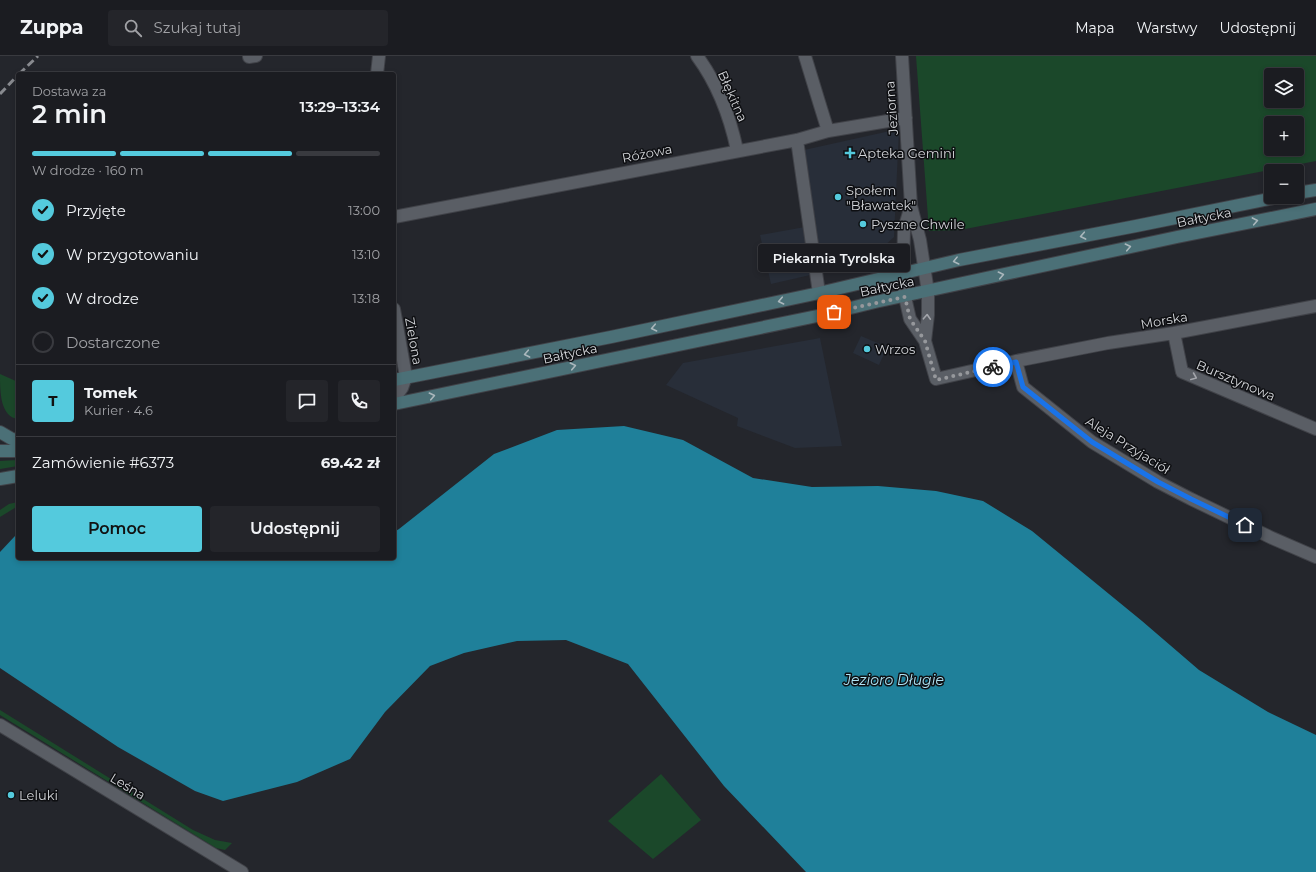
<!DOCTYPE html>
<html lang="pl">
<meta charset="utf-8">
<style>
body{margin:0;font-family:Montserrat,sans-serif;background:#24252a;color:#f1f3f6;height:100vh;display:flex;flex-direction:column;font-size:15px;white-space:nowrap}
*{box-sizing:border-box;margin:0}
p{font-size:13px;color:#a0a1a5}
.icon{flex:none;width:22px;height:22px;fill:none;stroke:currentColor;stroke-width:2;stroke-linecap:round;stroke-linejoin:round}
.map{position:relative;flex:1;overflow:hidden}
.sheet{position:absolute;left:16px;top:16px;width:380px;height:488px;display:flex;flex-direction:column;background:#1b1c21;border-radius:4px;box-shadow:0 2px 6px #0003,0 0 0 1px #393a3f}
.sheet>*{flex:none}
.buttons{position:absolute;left:1264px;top:12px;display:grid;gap:8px}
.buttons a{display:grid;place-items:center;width:40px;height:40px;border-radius:4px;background:#1b1c21;box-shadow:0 2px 6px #0003,0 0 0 1px #393a3f;font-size:20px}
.pin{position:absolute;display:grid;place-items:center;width:34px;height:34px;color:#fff;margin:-17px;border-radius:8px;box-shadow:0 2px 6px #0006}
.courier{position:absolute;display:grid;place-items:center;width:40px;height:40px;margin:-20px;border:3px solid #1a73e8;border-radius:50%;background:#fff;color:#222;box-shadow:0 1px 5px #0007}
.bubble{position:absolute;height:28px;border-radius:4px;background:#1b1c21;box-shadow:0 2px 6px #0003,0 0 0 1px #393a3f;font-size:13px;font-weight:600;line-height:28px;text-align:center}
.overview em{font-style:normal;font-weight:600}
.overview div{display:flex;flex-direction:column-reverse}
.overview{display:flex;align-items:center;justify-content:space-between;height:68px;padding:0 16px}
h1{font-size:26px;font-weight:600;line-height:30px}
.bar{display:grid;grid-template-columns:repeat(4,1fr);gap:6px 4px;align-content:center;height:48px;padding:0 16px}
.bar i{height:5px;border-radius:3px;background:#393a3f}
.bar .current{background:#54cadd}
.bar p{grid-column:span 4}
.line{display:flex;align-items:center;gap:10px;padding:0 16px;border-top:1px solid #393a3f}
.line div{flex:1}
.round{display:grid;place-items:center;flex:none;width:42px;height:42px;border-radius:4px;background:#24252a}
ol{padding:0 16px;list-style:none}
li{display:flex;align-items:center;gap:12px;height:44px}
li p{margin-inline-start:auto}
li .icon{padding:4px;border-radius:50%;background:#54cadd;color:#111;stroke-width:4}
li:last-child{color:#a0a1a5}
li i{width:22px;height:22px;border:2px solid #393a3f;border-radius:50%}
.action{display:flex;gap:8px;margin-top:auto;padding:8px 16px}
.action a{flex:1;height:46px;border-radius:4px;background:#54cadd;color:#111;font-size:16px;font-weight:600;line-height:46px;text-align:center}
.action a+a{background:#24252a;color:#f1f3f6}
header{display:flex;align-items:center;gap:24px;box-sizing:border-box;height:56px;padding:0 20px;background:#1b1c21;border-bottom:1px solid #393a3f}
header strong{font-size:19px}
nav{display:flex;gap:22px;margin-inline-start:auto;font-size:14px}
.search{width:280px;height:36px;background:#24252a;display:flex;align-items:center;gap:10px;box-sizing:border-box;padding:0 14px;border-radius:4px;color:#a0a1a5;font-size:15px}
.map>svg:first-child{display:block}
.built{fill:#282e39}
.green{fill:#1b482a;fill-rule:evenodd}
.water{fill:#1f809a}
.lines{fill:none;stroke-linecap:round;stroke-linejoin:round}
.minor-casing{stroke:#404248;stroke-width:14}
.secondary-casing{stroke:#404248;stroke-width:14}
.minor{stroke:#5a5e65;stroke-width:12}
.secondary{stroke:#4b7077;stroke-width:12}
.rail{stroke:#888a8f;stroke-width:3;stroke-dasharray:8 4;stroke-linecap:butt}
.oneway{stroke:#aab7bc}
.oneway2{stroke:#a3a5ab}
.done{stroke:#96989c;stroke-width:4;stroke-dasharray:0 7.2}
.route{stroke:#1a73e8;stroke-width:5}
.poi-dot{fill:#54cadd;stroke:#0e0f12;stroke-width:1.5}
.labels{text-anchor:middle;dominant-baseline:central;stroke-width:3;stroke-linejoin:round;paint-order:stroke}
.street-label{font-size:13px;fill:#d3d5d9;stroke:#0e0f12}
.poi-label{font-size:13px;fill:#d3d5d9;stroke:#0e0f12;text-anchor:start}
.water-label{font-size:14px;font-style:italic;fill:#afe4f5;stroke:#0e0f12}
</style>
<header>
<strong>Zuppa</strong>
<div class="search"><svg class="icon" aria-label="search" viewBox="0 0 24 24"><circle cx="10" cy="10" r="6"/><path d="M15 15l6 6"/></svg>Szukaj tutaj</div>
<nav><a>Mapa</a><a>Warstwy</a><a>Udostępnij</a></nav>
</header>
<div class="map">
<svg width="1316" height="816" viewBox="0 0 1316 816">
<rect width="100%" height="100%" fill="#24262c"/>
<path class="built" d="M899,73L894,181L867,206L771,228L760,179L816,169L804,94Z
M861,280L887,291L879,309L853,297Z
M820,282L842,390L795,392L737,370L738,362L666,329L683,307Z"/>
<path class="green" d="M916,0H1316V105L960,174L929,175ZM1271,19H1297V45H1271ZM1271,67H1297V93H1271Z
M0,318L18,326V363C0,361 0,335 0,318Z
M18,404V410L0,413V405Z
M18,446V450L0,461V454L9,448Z
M0,654L193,774L215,784L232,787L225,794L216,792L0,659Z
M661,718L701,764L653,803L608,765Z"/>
<path class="water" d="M624,370L683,384L753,422L812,431L878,430L936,435L983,445L1032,475L1142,565L1199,614L1268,656L1316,679V816H806L724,730L628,608L566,584L517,585L464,597L430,610L385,656L350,703L297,726L223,745L195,735L118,691L0,612V496L15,480L18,478V502H394V476L399,473L494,398L557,374Z"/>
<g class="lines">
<defs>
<path id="minor" d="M249,0V1L256,0
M697,0C717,27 730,61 737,94
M805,0L819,46L828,75
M902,0L911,150L920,184L928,236V259L925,285
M377,18L379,0
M797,84L819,237
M911,150L904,173L903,218L905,241L910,263L925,285L936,323L1016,305L1023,331L1092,386L1158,426L1191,443L1272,482L1316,501
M394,161L797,84L828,75L906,62
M394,253L406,321L402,332L394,343
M1174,277L1182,316L1316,373
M1016,305L1108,287L1174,277L1316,250
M0,669L242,816"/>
<path id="secondary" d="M1297,137L1316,134
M394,324L611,281L819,237L959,204L1136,170L1279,141
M394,348L822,259L875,246L1177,181L1316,153
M0,376L12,383L18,384
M0,395H18
M0,423L18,420"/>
</defs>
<use href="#minor" class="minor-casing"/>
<use href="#secondary" class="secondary-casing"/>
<use href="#minor" class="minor"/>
<use href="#secondary" class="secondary"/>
<path class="rail" d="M19,18L38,0
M0,38L18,19"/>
</g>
<defs><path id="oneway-chevron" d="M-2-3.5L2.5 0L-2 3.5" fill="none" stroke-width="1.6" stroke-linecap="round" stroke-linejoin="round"/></defs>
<g class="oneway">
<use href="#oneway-chevron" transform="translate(1255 165) rotate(-11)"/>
<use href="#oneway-chevron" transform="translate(1083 180) rotate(169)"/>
<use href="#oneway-chevron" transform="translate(1128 191) rotate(-12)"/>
<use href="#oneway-chevron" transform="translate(956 205) rotate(166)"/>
<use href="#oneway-chevron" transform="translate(1001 219) rotate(-12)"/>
<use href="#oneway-chevron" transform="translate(781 245) rotate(168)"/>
<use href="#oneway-chevron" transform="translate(654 272) rotate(168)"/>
<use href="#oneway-chevron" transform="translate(527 298) rotate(169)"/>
<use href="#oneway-chevron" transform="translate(573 310) rotate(-12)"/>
<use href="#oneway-chevron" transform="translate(432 340) rotate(-12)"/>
</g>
<g class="oneway2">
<use href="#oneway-chevron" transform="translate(927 261) rotate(-87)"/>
<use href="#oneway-chevron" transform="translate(1194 321) rotate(23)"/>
</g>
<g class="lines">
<path class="done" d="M834,256L905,241L910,263L925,285L936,324L993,311"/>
<path class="route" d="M993,311L1016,306L1023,331L1092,386L1158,426L1191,443L1245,469"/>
</g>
<g class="poi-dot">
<path d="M848 91h4v4h4v4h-4v4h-4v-4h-4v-4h4z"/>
<circle cx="838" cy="141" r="4"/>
<circle cx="863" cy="168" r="4"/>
<circle cx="867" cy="293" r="4"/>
<circle cx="11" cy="739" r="4"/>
</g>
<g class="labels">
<g class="street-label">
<text transform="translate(733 40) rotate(66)">Błękitna</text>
<text transform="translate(891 52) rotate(-94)">Jeziorna</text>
<text transform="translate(647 97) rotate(-11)">Różowa</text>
<text transform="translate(1204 161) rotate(-11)">Bałtycka</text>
<text transform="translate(887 230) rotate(-12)">Bałtycka</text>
<text transform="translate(1164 264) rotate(-10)">Morska</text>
<text transform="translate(414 285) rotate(80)">Zielona</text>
<text transform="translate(570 297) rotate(-12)">Bałtycka</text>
<text transform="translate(1236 324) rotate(23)">Bursztynowa</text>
<text transform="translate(1128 389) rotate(32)">Aleja Przyjaciół</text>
<text transform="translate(128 730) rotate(31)">Leśna</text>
</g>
<g class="poi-label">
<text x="858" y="97">Apteka Gemini</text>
<text x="846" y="134">Społem<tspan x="846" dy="15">"Bławatek"</tspan></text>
<text x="871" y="168">Pyszne Chwile</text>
<text x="875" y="293">Wrzos</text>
<text x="19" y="739">Leluki</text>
</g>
<g class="water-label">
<text x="894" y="624">Jezioro Długie</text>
</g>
</g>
</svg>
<div class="buttons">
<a><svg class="icon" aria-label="layers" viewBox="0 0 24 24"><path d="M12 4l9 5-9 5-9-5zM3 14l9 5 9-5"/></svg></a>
<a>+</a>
<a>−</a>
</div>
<div class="pin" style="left:834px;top:256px;background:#ea580c"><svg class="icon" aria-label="bag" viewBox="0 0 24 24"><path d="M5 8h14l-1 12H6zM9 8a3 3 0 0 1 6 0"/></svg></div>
<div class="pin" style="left:1245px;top:469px;background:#1f2937"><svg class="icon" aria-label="home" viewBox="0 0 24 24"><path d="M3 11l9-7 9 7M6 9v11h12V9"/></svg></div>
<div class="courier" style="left:993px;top:311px"><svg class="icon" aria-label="bike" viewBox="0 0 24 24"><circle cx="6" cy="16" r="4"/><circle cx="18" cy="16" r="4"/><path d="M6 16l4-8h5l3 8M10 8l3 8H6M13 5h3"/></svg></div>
<div class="bubble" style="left:758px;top:188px;width:152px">Piekarnia Tyrolska</div>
<section class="sheet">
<div class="overview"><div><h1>2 min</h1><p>Dostawa za</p></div><em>13:29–13:34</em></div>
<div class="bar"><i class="current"></i><i class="current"></i><i class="current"></i><i></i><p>W drodze · 160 m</p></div>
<ol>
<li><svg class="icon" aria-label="check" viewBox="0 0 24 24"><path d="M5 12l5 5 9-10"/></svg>Przyjęte<p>13:00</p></li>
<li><svg class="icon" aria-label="check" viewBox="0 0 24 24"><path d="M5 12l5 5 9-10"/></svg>W przygotowaniu<p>13:10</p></li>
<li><svg class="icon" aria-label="check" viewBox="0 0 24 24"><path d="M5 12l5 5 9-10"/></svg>W drodze<p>13:18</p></li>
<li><i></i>Dostarczone</li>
</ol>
<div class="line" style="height:72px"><b class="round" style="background:#54cadd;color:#111">T</b><div><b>Tomek</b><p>Kurier · 4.6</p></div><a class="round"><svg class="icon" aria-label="chat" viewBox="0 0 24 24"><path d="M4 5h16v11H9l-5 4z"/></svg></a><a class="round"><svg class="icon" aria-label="phone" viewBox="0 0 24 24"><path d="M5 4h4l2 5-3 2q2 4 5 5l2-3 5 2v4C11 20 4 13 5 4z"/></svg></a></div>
<div class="line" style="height:52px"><div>Zamówienie #6373</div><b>69.42 zł</b></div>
<div class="action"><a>Pomoc</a><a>Udostępnij</a></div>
</section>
</div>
